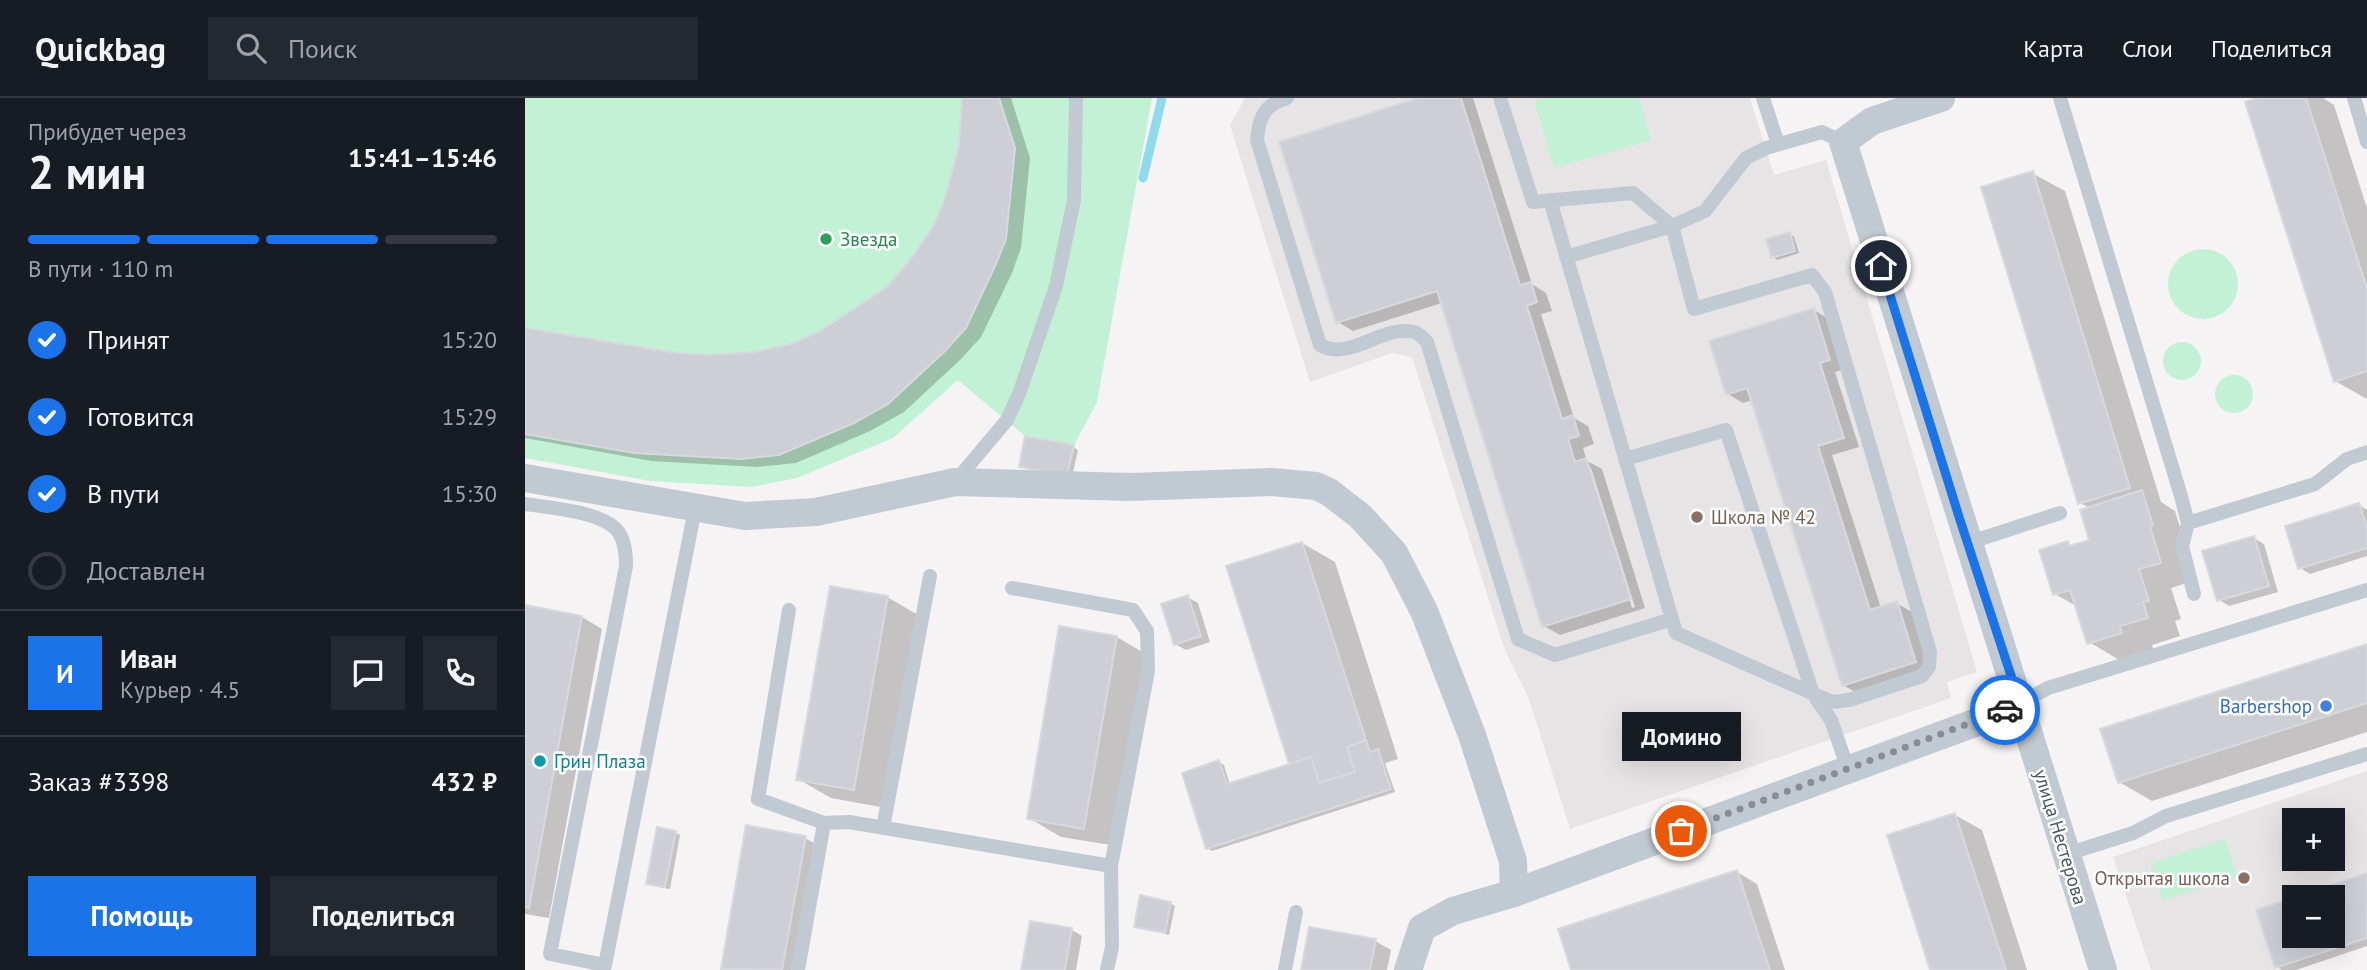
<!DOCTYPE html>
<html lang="ru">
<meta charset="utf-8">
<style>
body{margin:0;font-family:"PT Sans",sans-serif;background:#242831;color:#f1f3f6;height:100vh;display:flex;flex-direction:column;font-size:26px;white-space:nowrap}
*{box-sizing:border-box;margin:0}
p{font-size:23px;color:#9ea1a6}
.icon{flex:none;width:38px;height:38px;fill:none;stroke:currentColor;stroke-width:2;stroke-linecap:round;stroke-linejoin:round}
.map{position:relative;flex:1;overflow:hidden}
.drawer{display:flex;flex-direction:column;background:#171b24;width:525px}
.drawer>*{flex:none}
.controls{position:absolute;left:1757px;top:710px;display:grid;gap:14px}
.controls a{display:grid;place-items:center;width:63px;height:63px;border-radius:0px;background:#171b24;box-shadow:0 7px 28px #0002;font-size:35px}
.pin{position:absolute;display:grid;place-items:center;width:60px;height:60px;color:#fff;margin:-30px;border:4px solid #fff;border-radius:50%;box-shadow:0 2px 7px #0007}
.courier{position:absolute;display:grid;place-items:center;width:70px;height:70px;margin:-35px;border:5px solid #1a73e8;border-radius:50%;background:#fff;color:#222;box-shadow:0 2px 9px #0007}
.bubble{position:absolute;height:49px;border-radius:0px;background:#171b24;box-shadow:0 7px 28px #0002;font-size:23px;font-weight:800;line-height:49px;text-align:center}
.overview em{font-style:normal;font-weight:800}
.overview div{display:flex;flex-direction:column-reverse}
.overview{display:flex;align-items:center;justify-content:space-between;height:119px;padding:0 28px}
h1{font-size:46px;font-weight:800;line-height:52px}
.bar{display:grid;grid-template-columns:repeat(4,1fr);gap:10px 7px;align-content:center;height:84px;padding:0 28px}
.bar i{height:9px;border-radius:5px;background:#363941}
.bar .active{background:#1a73e8}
.bar p{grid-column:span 4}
.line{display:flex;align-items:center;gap:18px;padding:0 28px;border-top:2px solid #363941}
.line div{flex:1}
.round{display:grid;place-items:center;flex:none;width:74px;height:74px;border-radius:0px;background:#242831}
ol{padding:0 28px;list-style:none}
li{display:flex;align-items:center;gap:21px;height:77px}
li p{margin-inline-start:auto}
li .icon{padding:7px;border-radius:50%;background:#1a73e8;color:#fff;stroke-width:4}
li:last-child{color:#9ea1a6}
li i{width:38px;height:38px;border:4px solid #363941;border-radius:50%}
.action{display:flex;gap:14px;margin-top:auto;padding:14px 28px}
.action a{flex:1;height:80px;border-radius:0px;background:#1a73e8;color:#fff;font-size:28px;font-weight:800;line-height:80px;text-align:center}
.action a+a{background:#242831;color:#f1f3f6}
header{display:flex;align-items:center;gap:42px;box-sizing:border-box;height:98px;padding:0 35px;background:#171b24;border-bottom:2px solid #363941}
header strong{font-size:33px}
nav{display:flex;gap:38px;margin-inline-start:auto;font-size:24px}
.search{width:490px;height:63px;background:#242831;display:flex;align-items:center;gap:18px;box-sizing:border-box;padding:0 24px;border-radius:0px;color:#9ea1a6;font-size:26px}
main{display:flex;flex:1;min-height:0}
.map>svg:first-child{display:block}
.education{fill:#e6e4e5;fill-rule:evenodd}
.green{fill:#c3f1d5}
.shadow{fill:#0003;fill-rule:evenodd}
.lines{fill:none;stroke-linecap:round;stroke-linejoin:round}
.stream{stroke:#90daee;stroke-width:9}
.building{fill:#cdcfd5;stroke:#d7d9de;stroke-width:2;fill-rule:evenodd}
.lane{stroke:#c1cad2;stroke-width:14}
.street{stroke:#c1cad2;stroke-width:28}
.done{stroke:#868d94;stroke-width:7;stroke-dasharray:0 12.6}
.route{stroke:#1a73e8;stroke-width:9}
.leisure-dot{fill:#2e9e5b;stroke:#fff;stroke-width:2.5}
.education-dot{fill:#8d6e63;stroke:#fff;stroke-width:2.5}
.shop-dot{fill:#3f7fe0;stroke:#fff;stroke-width:2.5}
.culture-dot{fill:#0f9aa8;stroke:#fff;stroke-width:2.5}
.labels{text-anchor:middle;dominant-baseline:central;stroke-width:5;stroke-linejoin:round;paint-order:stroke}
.leisure-label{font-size:19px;fill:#27864d;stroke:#fff;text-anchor:start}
.education-label{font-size:19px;fill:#785e54;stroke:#fff;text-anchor:start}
.shop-label{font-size:19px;fill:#366cbe;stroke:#fff;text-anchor:end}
.culture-label{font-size:19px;fill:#0d838f;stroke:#fff;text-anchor:start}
.street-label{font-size:19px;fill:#4a5661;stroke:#fff}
</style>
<header>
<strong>Quickbag</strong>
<div class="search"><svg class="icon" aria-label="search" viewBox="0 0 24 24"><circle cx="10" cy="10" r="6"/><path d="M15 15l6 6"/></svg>Поиск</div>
<nav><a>Карта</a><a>Слои</a><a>Поделиться</a></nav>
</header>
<main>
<section class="drawer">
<div class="overview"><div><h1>2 мин</h1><p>Прибудет через</p></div><em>15:41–15:46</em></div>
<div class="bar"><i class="active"></i><i class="active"></i><i class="active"></i><i></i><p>В пути · 110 m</p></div>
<ol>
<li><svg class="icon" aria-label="check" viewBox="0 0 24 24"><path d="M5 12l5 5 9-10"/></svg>Принят<p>15:20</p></li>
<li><svg class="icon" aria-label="check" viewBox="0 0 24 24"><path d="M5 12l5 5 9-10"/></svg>Готовится<p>15:29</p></li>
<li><svg class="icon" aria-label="check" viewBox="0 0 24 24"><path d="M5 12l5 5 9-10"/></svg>В пути<p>15:30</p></li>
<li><i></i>Доставлен</li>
</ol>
<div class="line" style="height:126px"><b class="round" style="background:#1a73e8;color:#fff">И</b><div><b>Иван</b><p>Курьер · 4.5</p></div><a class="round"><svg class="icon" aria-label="chat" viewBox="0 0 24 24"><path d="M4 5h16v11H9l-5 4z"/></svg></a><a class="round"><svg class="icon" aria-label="phone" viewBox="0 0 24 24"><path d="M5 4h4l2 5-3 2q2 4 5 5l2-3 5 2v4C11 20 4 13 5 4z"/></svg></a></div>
<div class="line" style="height:91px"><div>Заказ #3398</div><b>432 ₽</b></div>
<div class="action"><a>Помощь</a><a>Поделиться</a></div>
</section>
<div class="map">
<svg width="1842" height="872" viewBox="0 0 1842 872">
<rect width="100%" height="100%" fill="#f5f3f3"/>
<path class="education" d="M720,0H1225L1249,77L1301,62L1452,574L1422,584L1426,600L1045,731L1003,598L980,553L887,259L867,255L785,284L705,27Z
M1842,673V840L1745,872H1626L1588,759ZM1769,723H1808V761H1769ZM1769,800H1808V838H1769Z"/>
<path class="green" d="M0,0H627L572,304L549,347L500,338L433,282L368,340L272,380L227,389L125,383L0,360Z
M1019,0H1114L1126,42L1029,70L1009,3Z
M1643 186a35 35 0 1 1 70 0a35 35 0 1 1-70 0Z
M1638 263a19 19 0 1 1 38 0a19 19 0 1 1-38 0Z
M1690 296a19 19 0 1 1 38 0a19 19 0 1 1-38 0Z
M1700,741L1712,778L1638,802L1625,765Z"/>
<path class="shadow" d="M439,0H486L505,60L496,150L487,175L456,239L435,262L379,314L345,333L271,365L233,369L126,363L0,340V231L145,256L183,259L229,256L267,247L326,217L364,189L389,159L410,128L421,103L436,48Z
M899,0H948L1007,186L1021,195L1027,213L1016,216L1049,320L1063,328L1069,346L1058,350L1062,363L1077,371L1120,510L1035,537L1019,528L917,205L828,233L813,224ZM1063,370H1066L1110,509L1107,510Z
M1739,0H1798L1809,7L1842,110V301L1810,283Z
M1507,75L1540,93L1636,404L1650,413L1660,445L1668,483L1646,490L1656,521L1650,523L1655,538L1627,547L1629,553L1596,563L1564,544L1553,509L1530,496L1542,445L1548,449L1567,443L1565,410L1555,405Z
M1265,136L1269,139L1274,155L1252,162L1248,159Z
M1289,212L1304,221L1320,271L1310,274L1334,349L1307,357L1356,510L1371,505L1387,514L1406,573L1334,596L1318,587L1228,302L1218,305L1203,296Z
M548,349L553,352L547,379L496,368Z
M1834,407L1842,412V458L1785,476L1775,470Z
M1729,440L1739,446L1753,494L1704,508L1694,502Z
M777,445L810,464L873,661L860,665L870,694L687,753L682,750L694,664L699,667L705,687L769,666L766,665Z
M362,499L395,518L361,710L306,700L273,681Z
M662,499L673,505L685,544L661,552L650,546Z
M0,509L57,519L77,531L24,820L0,816Z
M592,539L624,558L592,748L536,739L504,720Z
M1842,548V634L1627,703L1594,684Z
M1430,717L1457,732L1502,872H1407L1364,738Z
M150,735L155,737L145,791L128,788L123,785Z
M280,740L296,749L274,872H201L197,870Z
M1212,774L1232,786L1260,872H1047L1046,862Z
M1842,777V848L1771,872H1757L1752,869L1733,813L1769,801V838H1808V800Z
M645,805L650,808L644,837L611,828Z
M506,825L547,832L557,838L551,872H497Z
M785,831L850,843L866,852L862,872H778Z"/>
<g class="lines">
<path class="stream" d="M618,80L637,0"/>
</g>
<path class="building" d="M437,0H474L490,50L481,141L471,166L441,230L420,253L363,306L329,325L254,357L216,361L109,355L0,336V230L145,254L183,257L229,254L267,246L295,233L353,195L363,188L388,158L409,127L419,103L434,48Z
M893,0H936L995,187L1006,184L1012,204L1002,208L1037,321L1048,317L1054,338L1043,341L1050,364L1061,360L1106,501L1017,529L912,193L811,225L754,44Z
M1733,0H1781L1842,191V273L1809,284L1720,4Z
M1508,73L1605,390L1553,406L1456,89Z
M1265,134L1270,153L1246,160L1241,141Z
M1289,210L1305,262L1295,265L1319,340L1293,348L1345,512L1372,503L1391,564L1317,588L1222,290L1201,297L1184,243Z
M500,338L549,347L542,378L494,369Z
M1617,392L1628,427L1625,428L1636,465L1614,471L1624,503L1618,504L1623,520L1595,528L1597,535L1562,546L1545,492L1528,497L1514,452L1543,443L1544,448L1564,442L1555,412Z
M1834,405L1842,430V450L1773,471L1760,428Z
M1729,438L1744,488L1692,503L1677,453Z
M777,444L841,642L822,649L830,674L794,685L786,659L764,666L701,468Z
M305,488L363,498L329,692L271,682Z
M663,497L676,538L649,547L636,506Z
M0,507L57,518L4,810L0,809Z
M534,528L592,538L559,731L502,721Z
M1842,546V605L1593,685L1575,631Z
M841,642L845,654L853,651L866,691L681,751L657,675L694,662L702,686L786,659L794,685L830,674L822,649Z
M1430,715L1481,872H1405L1362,737Z
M221,727L281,738L257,872L196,871Z
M132,729L151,733L140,789L121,786Z
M1212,772L1245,872H1046L1033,831Z
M1842,775V840L1750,870L1731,812ZM1769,800H1808V838H1769Z
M615,797L646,804L640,835L609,829Z
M505,823L547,830L540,872H496Z
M784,829L851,841L845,872H776Z"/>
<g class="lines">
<path class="lane" d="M762,0C739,7 734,19 732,42L795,247C826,264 857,226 889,234C894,235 898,240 902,244L993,541L1030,557L1147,521L1025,102
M975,0L1008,104L1108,95L1147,128L1169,211L1287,177L1300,194L1405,554L1404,569L1397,578L1324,602L1307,604L1151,535L1147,521
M1238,0L1253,46
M1535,0L1656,398L1663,425L1657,448L1669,496
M1829,0L1842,44
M1041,159L1147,128L1180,113L1221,60L1241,50L1297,34L1318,44
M1100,361L1201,332L1288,596L1306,622L1323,671
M430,384L482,322L494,296L531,188L549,102L551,0
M0,406C25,410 73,413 91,431C100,441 101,455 101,468L25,856L80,867
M1663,425L1790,386L1822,361L1842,354
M1443,445L1535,415
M487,490L608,512L622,533L623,573L586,768L587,849L582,872
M264,512L233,701L299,725L324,724L586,768
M1495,605L1523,590L1842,492
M358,730L405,478
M1542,756L1608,735L1641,718L1842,656
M79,872L170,411
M273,872L299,725
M760,872L771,814"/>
<path class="street" d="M1416,0L1347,23L1318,44L1578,872
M0,380L220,418L291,414L430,384L605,389L747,384L791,388L804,394L835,418L869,455L899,513L947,637L988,763L989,795
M883,872L897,830L928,813L989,795L1474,616L1495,605"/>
</g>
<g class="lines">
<path class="done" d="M1156,733L1480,612"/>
<path class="route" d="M1356,168L1435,422L1495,605L1480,612"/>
</g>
<circle class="leisure-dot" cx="301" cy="141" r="7"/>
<g class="education-dot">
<circle cx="1172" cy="419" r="7"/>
<circle cx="1719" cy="780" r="7"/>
</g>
<circle class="shop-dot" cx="1801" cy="608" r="7"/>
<circle class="culture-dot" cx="15" cy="663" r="7"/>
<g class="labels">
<g class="leisure-label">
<text x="315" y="141">Звезда</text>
</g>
<g class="education-label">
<text x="1186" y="419">Школа № 42</text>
<text x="1705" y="780" text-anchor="end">Открытая школа</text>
</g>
<g class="shop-label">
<text x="1787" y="608">Barbershop</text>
</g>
<g class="culture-label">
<text x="29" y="663">Грин Плаза</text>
</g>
<g class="street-label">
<text transform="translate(1536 739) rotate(73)">улица Нестерова</text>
</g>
</g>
</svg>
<div class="controls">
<a>+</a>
<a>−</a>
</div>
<div class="pin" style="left:1156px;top:733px;background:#ea580c"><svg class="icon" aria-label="bag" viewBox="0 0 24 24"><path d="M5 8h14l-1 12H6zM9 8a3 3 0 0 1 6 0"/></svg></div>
<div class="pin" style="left:1356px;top:168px;background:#1f2937"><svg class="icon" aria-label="home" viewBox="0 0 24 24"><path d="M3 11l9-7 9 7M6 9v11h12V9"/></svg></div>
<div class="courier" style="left:1480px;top:612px"><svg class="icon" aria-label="car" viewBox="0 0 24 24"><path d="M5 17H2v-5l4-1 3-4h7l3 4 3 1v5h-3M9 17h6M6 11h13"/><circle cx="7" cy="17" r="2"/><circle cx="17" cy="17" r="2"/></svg></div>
<div class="bubble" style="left:1097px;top:614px;width:119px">Домино</div>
</div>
</main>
